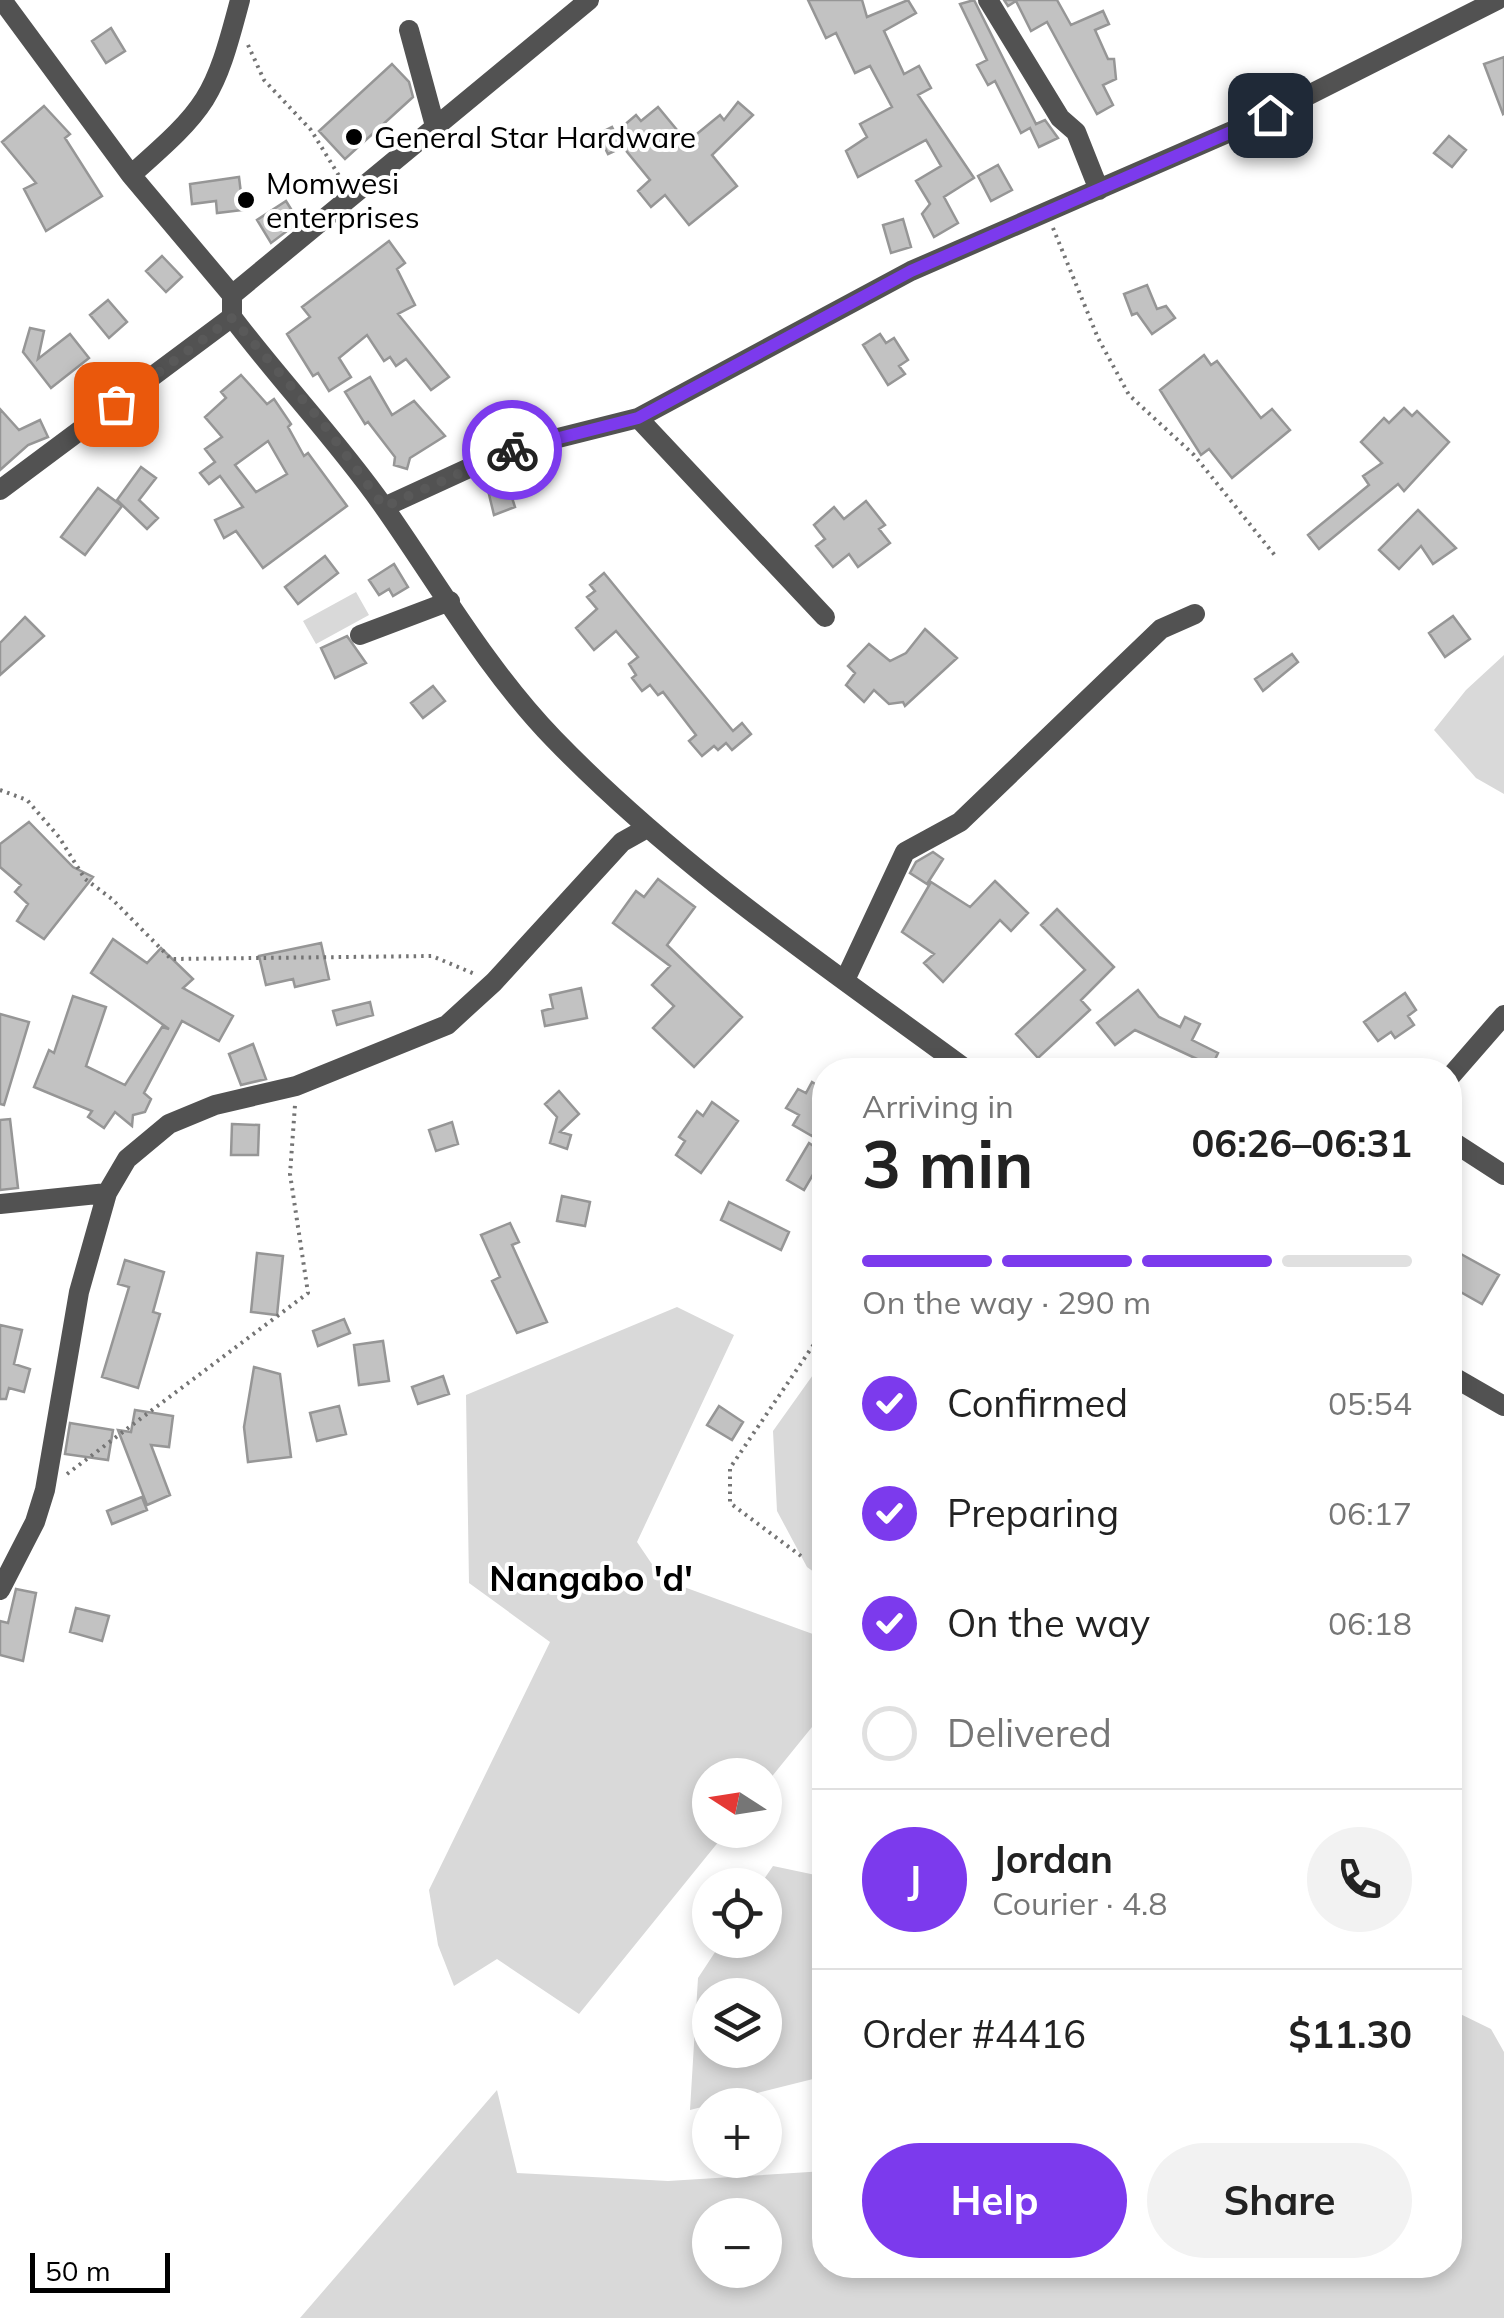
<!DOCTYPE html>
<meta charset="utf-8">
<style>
body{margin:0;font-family:Mulish,sans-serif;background:#f2f2f2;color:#222;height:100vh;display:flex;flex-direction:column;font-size:38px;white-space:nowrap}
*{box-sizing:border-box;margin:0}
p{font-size:32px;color:#767676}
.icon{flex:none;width:55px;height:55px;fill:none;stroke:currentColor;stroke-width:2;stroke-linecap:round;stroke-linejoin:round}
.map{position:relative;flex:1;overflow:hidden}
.sheet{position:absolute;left:812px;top:1058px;width:650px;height:1220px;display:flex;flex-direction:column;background:#fff;border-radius:40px;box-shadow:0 5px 15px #0003}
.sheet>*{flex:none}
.needle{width:65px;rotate:282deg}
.fabs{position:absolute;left:692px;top:1758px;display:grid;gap:20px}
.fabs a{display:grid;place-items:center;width:90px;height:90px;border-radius:50%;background:#fff;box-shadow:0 5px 15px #0003;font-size:50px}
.scale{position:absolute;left:30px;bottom:25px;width:140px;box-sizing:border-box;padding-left:10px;border:5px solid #000;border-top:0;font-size:28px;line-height:35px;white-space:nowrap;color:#000;-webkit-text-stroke:8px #fff;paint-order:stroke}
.pin{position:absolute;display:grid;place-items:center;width:85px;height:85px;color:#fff;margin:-42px;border-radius:20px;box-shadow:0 5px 15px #0006}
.courier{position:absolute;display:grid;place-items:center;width:100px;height:100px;margin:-50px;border:8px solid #7c3aed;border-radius:50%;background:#fff;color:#222;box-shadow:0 2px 12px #0007}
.overview em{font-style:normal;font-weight:700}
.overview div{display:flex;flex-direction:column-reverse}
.overview{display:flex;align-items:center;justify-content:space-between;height:170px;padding:0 50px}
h1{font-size:65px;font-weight:700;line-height:75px}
.bar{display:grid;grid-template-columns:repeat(4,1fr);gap:15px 10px;align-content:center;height:120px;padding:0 50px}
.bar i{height:12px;border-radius:8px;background:#e0e0e0}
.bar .active{background:#7c3aed}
.bar p{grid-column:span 4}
.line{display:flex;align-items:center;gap:25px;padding:0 50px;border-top:2px solid #e0e0e0}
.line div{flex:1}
.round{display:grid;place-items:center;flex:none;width:105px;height:105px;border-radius:52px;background:#f2f2f2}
ol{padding:0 50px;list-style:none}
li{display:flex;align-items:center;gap:30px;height:110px}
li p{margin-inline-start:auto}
li .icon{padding:10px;border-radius:50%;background:#7c3aed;color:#fff;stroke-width:4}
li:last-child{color:#767676}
li i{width:55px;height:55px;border:5px solid #e0e0e0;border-radius:50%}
.button{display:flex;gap:20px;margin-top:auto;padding:20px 50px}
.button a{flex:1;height:115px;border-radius:60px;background:#7c3aed;color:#fff;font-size:40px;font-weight:700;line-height:115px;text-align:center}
.button a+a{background:#f2f2f2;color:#222}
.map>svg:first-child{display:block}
.green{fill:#d9d9d9;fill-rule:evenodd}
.building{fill:#c2c2c2;stroke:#969696;stroke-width:2.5;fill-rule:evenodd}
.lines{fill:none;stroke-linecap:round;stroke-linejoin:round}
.path{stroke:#747474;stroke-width:4;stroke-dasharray:2.5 5;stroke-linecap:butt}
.minor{stroke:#525252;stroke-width:20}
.done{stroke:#595959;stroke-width:10;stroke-dasharray:0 18}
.route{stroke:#7c3aed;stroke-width:12}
.poi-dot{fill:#000;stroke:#fff;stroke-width:4}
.labels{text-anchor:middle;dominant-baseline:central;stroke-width:8;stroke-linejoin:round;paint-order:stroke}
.poi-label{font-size:30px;fill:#000;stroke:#fff;text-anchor:start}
.quarter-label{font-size:35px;font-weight:bold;fill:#000;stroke:#fff}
</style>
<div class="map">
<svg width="1504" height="2318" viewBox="0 0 1504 2318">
<rect width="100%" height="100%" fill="#fff"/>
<path class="green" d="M356,592L369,615L316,644L303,621Z
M1504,655V794L1476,778L1434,730L1466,690Z
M677,1307L734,1335L637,1542L662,1579L821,1637L825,1629V1711L765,1785V1775H710V1830H728L579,2014L497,1959L454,1986L438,1945L429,1890L550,1642L469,1583L466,1395Z
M825,1358V1580L807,1567L777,1511L773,1431Z
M773,1866L825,1877V2076L690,2110L698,1978L723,1940H765V1885H760ZM765,1995V2050H710V1995Z
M1450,2009L1491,2029L1504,2052V2318H300L497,2090L517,2173L668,2181L825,2171V2265H1450ZM765,2215V2270H710V2215Z"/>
<path class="building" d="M808,0H862L867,17L908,0L916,13L884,31L904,74L919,66L931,88L918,95L974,178L944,197L958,223L934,237L922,214L930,204L916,181L941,166L926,140L858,177L846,151L867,137L860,124L892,107L870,66L855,73L836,33L826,38Z
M974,0L1036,124L1045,120L1058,138L1039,147L1030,128L1021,133L995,81L988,85L977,65L987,60L960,4Z
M1004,0H1057L1071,25L1103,11L1109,24L1095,30L1108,59H1114L1116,79L1103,85L1113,105L1097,114L1047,22L1031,31L1016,1L1008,6Z
M111,28L125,51L106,63L92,41Z
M1504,57V113L1503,114L1484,64Z
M392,64L409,82L413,97L345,159L319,131Z
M738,102L753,115L712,155L737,186L689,225L665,195L651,207L638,191L650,180L623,147L608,154L598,134L612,127L615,133L636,115L641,121L658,107L687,142L720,115L724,120Z
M44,106L70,134L65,138L102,196L46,231L24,189L36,183L2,142Z
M1449,136L1466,150L1452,167L1434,153Z
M998,165L1012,190L991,201L978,176Z
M239,177L243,210L217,213L216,201L192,204L190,184Z
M286,201L299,222L271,243L257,220Z
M903,219L911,247L891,253L883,225Z
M389,241L405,263L397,269L415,305L398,314L449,377L431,390L406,359L396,366L390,357L384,361L367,335L339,358L351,377L329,391L318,373L313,376L287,334L310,317L302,307Z
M162,256L182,277L166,292L146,271Z
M1147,285L1157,309L1166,306L1175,318L1152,334L1137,313L1132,315L1124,294Z
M108,300L127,322L109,338L90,315Z
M30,328L44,331L38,359L70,334L89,358L51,388L23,352Z
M880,334L886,343L894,338L908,360L899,366L905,374L888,385L863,345Z
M1204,355L1211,365L1217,361L1261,418L1272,409L1290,430L1232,478L1209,449L1201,455L1160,390Z
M241,375L267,404L274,399L291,424L288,427L304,456L308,453L347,506L263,568L236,531L224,538L215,520L243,507L220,476L209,484L200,473L215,462L205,449L222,437L205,417L226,398L221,392ZM268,441L287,474L256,492L235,465Z
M370,377L392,415L414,401L445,436L410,458L407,469L394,465L395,457L368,422L365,424L345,392Z
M1404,408L1412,416L1417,411L1449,442L1404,491L1398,484L1319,549L1308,535L1369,485L1363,476L1382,463L1361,442L1384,418L1389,423Z
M0,409L19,430L40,420L48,437L28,445L0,470Z
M141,467L156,478L139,500L158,518L147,529L117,500Z
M504,473L515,507L494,515L485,478Z
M98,488L122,506L85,555L61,537Z
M866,501L885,525L879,529L890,543L858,567L849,554L833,567L816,546L825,539L814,525L834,507L844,519Z
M1418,510L1456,548L1433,564L1421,546L1399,569L1379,550Z
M325,556L338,573L298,604L285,587Z
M394,564L408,587L393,596L389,589L379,595L369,580Z
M604,573L733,731L742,723L751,734L732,750L726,743L718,750L714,746L702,756L689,741L696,735L663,692L658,695L650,685L642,691L632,678L636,675L629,664L638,657L616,631L594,650L576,628L597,609L587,597L595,591L590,585Z
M1453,616L1470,639L1445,657L1429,633Z
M25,617L44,636L0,675V643Z
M925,629L957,658L905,706L903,702L889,704L874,690L864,702L846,685L855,673L848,666L869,644L890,661L906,653Z
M347,636L366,663L335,678L321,648Z
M1292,654L1298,662L1263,691L1255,679Z
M433,686L445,701L423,718L411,703Z
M29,822L73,867L93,877L44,939L17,921L28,904L15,892L21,885L0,867V844Z
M933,852L943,859L927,884L910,873L916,862Z
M658,879L695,907L667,945L742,1017L694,1067L653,1028L674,1006L652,985L670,966L613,923L636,891L644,897Z
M995,881L1028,913L1011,931L1000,920L943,982L924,963L934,954L902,932L931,882L970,907Z
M1057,909L1114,967L1081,1000L1090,1010L1038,1058L1016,1034L1085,970L1041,925Z
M113,939L147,963L161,948L193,979L183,988L233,1016L219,1041L182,1021L144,1093L151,1099L145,1112L133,1115L132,1126L115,1112L104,1128L88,1117L92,1111L34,1087L49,1050L54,1053L73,996L106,1007L86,1066L125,1085L162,1027L169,1029L91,973Z
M321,943L329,979L295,987L293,979L266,985L259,956Z
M581,988L587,1018L545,1026L542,1011L553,1008L550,995Z
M1138,990L1159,1017L1180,1027L1185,1017L1200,1024L1192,1040L1218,1053L1212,1066L1135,1030L1115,1045L1097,1023Z
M1405,993L1416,1010L1408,1016L1414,1025L1395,1038L1391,1032L1378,1041L1364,1022Z
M370,1002L373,1015L337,1025L333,1011Z
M0,1014L29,1022L4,1105L0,1104Z
M253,1044L266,1079L241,1085L229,1054Z
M812,1082L825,1090V1113L812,1136L793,1125L799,1115L786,1108L798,1089L806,1093Z
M559,1091L579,1114L560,1132L571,1135L567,1149L550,1143L557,1117L545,1104Z
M712,1102L738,1121L701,1173L676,1155L685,1141L679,1137L697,1111L703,1116Z
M10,1119L18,1188L0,1190V1120Z
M452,1122L458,1144L436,1151L429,1130Z
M232,1124L259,1125L258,1155H231Z
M809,1143L825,1154L804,1190L787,1180Z
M562,1196L590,1202L585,1226L557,1221Z
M729,1202L789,1232L781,1250L721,1220Z
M510,1223L519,1242L512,1245L547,1322L517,1333L492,1281L500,1277L481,1235Z
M1450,1248L1499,1275L1482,1304L1450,1286Z
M257,1253L283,1256L277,1315L251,1312Z
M125,1260L164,1272L153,1312L160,1314L138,1388L102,1377L129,1287L118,1284Z
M344,1319L350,1333L318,1346L313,1331Z
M0,1325L22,1330L14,1364L30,1369L24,1392L9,1388L6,1399H0Z
M383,1341L389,1381L359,1385L354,1345Z
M254,1367L280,1374L291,1457L248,1462L244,1427Z
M443,1376L449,1394L418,1404L412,1387Z
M339,1406L346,1434L317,1441L310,1413Z
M719,1406L743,1422L732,1440L707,1425Z
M135,1410L173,1416L169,1447L151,1445L170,1495L147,1505L118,1430L131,1432Z
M70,1423L113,1430L108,1460L65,1454Z
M142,1497L147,1510L112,1524L107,1511Z
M16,1589L36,1593L23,1661L0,1655V1621L8,1623Z
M76,1608L109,1616L102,1641L70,1632Z"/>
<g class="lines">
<path class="path" d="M248,45L264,80L311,130L341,179
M1053,228L1098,338L1129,395L1194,455L1277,558
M0,790L27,800L59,837L85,879L112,899L171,959L432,956L477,975
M67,1474L308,1293L290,1174L295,1105
M801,1556L730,1503V1468L825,1328"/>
<path class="minor" d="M2,0L131,175L232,295
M988,0L1060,118L1076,132L1099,190
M409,30L435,126
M131,175C208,107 214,99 240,0
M232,317C281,382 337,440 384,507C438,584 488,671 554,739C679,868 823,964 967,1070
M638,418L825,617
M0,490L232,317V295L589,0
M384,507L506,451L638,418L911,271L1269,115L1497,0
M360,635L450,601
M845,980L905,852L960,822L1161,629L1195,614
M1450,1077L1504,1015
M1450,1140L1504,1175
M0,1204L107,1193L127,1159L169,1124L215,1105L296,1086L447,1025L494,982L622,842L647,828
M1450,1375L1504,1406
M0,1590L35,1522L45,1490L79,1292L107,1193"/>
</g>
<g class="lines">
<path class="done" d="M116,404L232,318L322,422L384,507L512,450"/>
<path class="route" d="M512,450L638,418L911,271L1270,115"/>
</g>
<g class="poi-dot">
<circle cx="354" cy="137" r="10"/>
<circle cx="246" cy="200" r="10"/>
</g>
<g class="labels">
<g class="poi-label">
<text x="374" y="137">General Star Hardware</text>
<text x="266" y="183">Momwesi<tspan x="266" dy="34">enterprises</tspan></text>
</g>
<g class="quarter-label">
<text x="591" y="1578">Nangabo 'd'</text>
</g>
</g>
</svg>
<div class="fabs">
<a><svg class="needle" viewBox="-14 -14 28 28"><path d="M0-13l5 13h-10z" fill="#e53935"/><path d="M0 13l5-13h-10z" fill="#767676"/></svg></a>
<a><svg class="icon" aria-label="locate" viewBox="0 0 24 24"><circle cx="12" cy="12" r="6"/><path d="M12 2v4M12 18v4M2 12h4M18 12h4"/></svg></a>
<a><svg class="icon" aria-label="layers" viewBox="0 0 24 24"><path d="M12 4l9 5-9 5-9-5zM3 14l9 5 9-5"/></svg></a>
<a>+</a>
<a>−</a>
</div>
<div class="scale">50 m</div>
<div class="pin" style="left:116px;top:404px;background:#ea580c"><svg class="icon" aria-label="bag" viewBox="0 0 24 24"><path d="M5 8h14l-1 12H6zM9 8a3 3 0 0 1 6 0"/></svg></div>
<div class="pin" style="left:1270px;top:115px;background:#1f2937"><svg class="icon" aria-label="home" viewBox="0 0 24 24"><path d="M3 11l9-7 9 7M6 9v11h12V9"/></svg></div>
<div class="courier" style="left:512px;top:450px"><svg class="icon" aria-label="bike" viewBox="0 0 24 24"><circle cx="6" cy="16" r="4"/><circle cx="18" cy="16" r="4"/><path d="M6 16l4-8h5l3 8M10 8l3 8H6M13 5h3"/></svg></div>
<section class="sheet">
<div class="overview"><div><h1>3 min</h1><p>Arriving in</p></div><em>06:26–06:31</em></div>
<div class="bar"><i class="active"></i><i class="active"></i><i class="active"></i><i></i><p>On the way · 290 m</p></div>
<ol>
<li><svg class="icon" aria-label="check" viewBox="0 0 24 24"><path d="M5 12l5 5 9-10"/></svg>Confirmed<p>05:54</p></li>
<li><svg class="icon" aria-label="check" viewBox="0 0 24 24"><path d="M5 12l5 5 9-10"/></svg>Preparing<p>06:17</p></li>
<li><svg class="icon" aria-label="check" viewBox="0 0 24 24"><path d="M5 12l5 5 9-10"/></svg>On the way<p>06:18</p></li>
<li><i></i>Delivered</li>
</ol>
<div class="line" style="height:180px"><b class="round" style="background:#7c3aed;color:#fff">J</b><div><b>Jordan</b><p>Courier · 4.8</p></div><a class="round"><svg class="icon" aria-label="phone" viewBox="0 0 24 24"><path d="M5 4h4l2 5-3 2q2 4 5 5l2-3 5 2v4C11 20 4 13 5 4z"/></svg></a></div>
<div class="line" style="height:130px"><div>Order #4416</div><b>$11.30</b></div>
<div class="button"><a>Help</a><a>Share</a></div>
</section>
</div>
